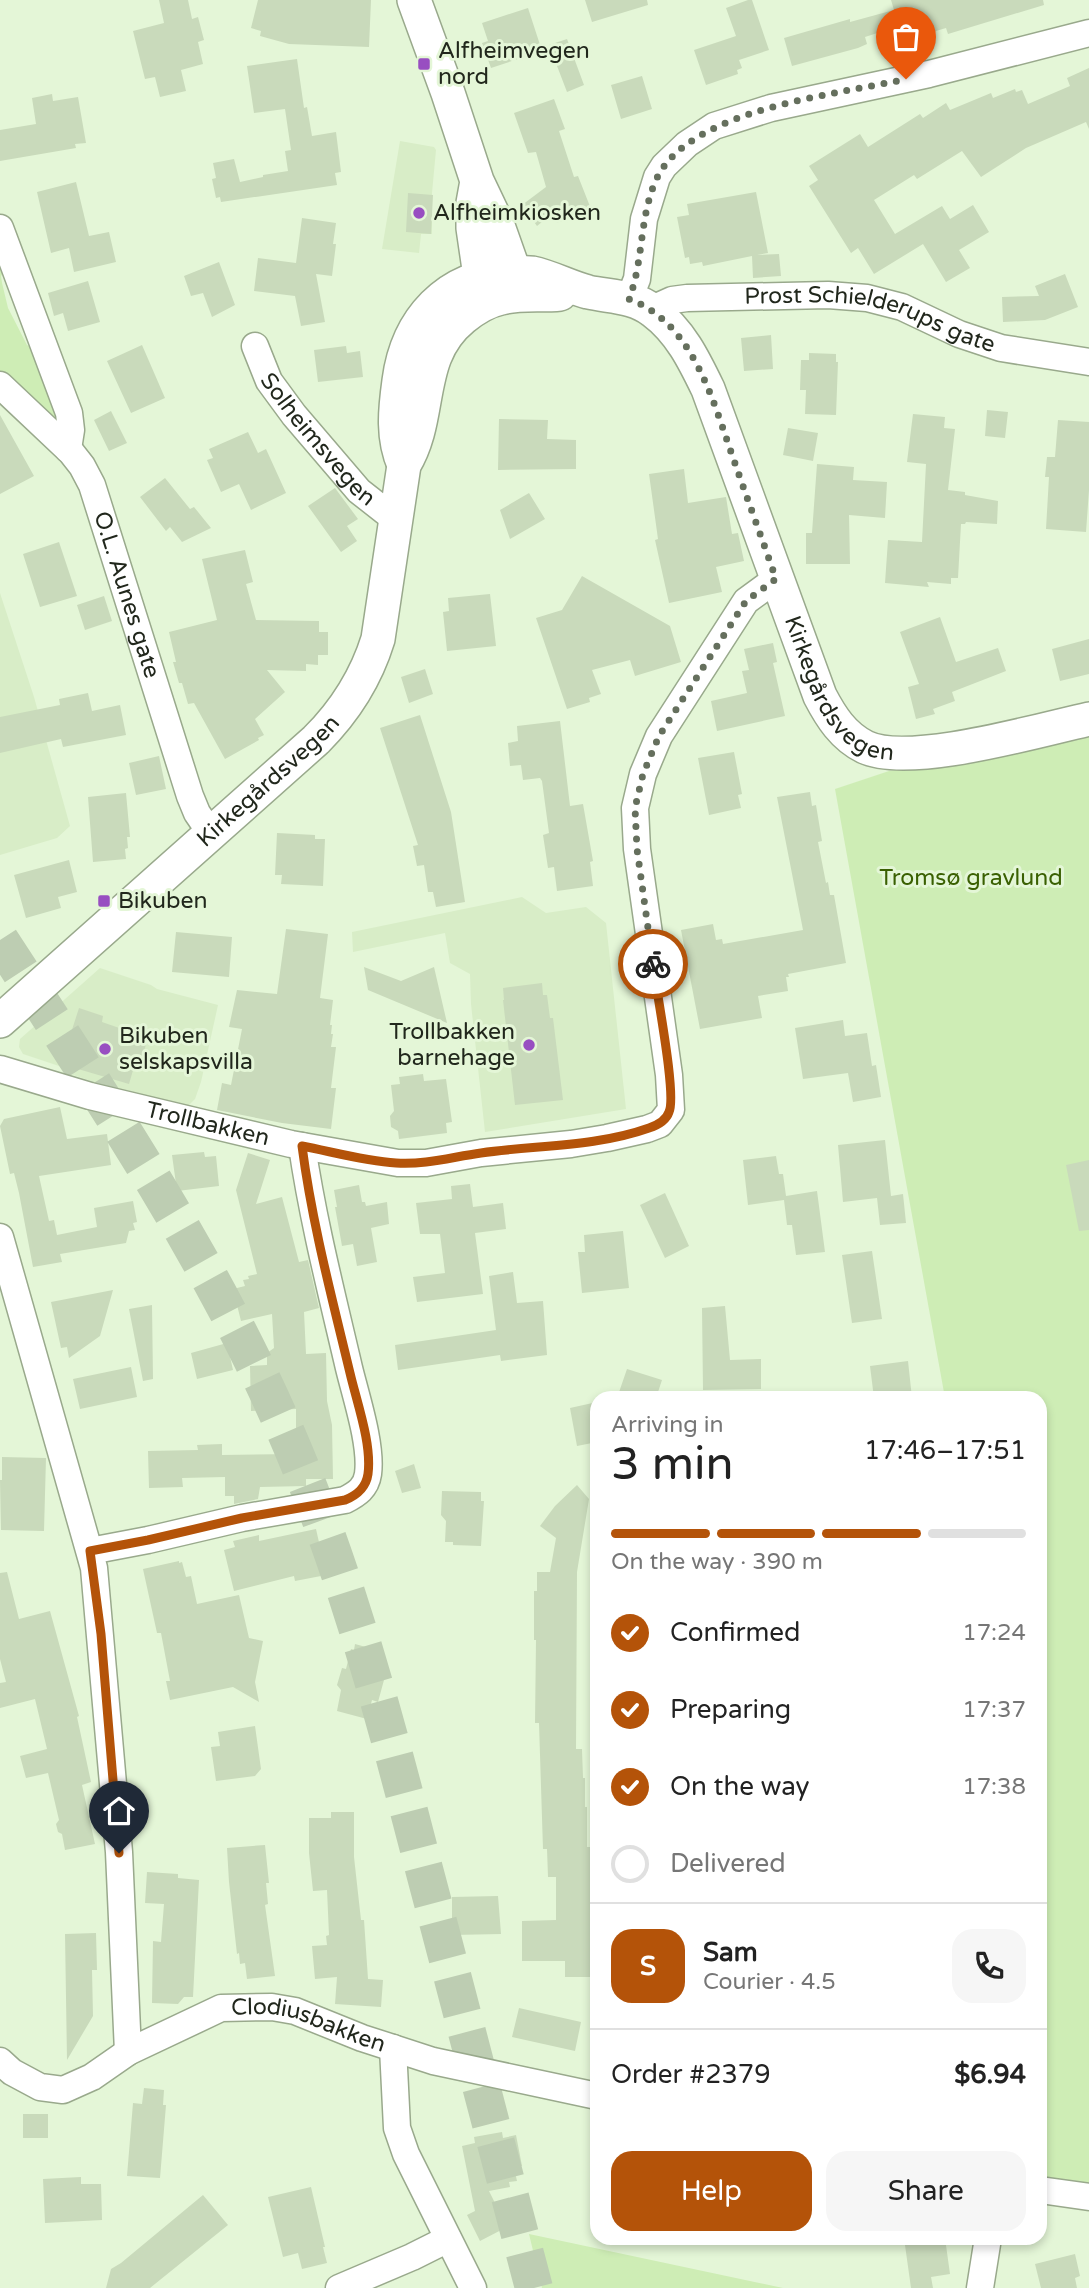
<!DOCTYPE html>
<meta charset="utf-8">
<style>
body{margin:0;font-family:"Varela Round",sans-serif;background:#f6f6f6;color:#222;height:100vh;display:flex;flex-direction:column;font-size:26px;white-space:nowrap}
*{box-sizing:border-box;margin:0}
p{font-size:23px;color:#767676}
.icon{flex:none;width:38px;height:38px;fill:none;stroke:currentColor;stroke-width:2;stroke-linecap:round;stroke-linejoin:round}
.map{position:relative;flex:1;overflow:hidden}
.drawer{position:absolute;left:590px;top:1391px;width:457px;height:854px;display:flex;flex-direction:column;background:#fff;border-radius:21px;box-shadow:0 4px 10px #0003}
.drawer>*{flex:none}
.pin{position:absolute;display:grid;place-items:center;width:60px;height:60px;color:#fff;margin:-72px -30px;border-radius:50% 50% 50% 0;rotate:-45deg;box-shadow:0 0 7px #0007}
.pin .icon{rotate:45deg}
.courier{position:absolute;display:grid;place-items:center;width:70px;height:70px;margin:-35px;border:5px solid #b45309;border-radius:50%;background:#fff;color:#222;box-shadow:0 2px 9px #0007}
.headline em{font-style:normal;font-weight:600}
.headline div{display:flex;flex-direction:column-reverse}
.headline{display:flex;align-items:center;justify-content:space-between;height:119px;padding:0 21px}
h1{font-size:46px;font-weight:600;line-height:52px}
.bar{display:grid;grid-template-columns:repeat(4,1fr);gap:10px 7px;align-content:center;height:84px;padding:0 21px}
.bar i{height:9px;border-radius:5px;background:#e0e0e0}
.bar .selected{background:#b45309}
.bar p{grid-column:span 4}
.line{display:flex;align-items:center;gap:18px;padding:0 21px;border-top:2px solid #e0e0e0}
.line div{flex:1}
.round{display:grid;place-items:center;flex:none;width:74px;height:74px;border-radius:21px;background:#f6f6f6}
ol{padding:0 21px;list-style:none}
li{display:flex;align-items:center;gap:21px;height:77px}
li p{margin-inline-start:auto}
li .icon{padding:7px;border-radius:50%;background:#b45309;color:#fff;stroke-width:4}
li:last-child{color:#767676}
li i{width:38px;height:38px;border:4px solid #e0e0e0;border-radius:50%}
.action{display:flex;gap:14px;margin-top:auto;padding:14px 21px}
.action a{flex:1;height:80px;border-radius:21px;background:#b45309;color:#fff;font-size:28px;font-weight:600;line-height:80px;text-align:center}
.action a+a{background:#f6f6f6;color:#222}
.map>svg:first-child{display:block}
.built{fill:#d8edc7}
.green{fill:#ceedb5}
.building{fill:#c9dabb}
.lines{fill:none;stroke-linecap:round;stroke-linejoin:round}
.primary-tunnel{stroke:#bdcdb2;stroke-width:38;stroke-dasharray:38 19;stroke-linecap:butt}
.minor-casing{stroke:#99a98c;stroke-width:29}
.tertiary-casing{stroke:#99a98c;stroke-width:36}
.minor{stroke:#fff;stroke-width:26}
.tertiary{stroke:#fff;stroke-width:33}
.done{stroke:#656f5d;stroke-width:7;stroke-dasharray:0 12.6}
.route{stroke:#b45309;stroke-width:9}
.poi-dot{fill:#984ec1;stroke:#e4f6d7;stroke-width:2.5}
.labels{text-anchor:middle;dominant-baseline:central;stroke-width:6;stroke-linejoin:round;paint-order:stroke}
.poi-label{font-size:23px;fill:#21271c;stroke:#e4f6d7;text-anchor:start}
.street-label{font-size:23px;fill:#21271c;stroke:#e4f6d7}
.park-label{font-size:23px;fill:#3a6002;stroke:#e4f6d7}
</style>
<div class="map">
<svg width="1089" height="2288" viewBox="0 0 1089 2288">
<rect width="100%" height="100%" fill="#e4f6d7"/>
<path class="built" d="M400,141L434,147L436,150L432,193V234H421L419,253L382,249Z
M0,593L34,697L70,826L57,838L0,855Z
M522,897L546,913L586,907L606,923L626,1109L485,1132L471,1004L470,974L450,963L445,933L353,952L352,932Z
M100,968L151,985L157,989L218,1005L201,1082L195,1099L187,1107L166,1106L64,1072L65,1068L23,1054L19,1047L20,1039Z"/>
<path class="green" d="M0,262L5,271L1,276L2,283L8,308L27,345L38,352L50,380L58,426L0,372Z
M1089,733V2183L1040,2176V1398H945L835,789L889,771L995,756Z
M529,2234L783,2288H542Z"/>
<path class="building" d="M159,0H188L192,19L198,17L204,40L198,42L203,64L181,70L186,91L160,97L155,77L145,79L133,31L164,23Z
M258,0H371L369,47L289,44L260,36L261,31L251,28Z
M585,0H647L648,5L592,22Z
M748,0H752L769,50L739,60L742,68L737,70L738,74L706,85L694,50L736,36L726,8Z
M891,0H1043L1044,5L948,34L946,28L926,34L924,27L904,33L902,25L865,37L867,44L858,48L792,66L784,38L850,19V22L894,10Z
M528,8L542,51L491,68L482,43L488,41L482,23Z
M567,39L584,85L567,92L549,45Z
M297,59L304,108L307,107L312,136L336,132L341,172L335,173L337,185L221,202L220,197L216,198L212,179L216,178L213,163L234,159L240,182L263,177V175L288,171L285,151L291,150L285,109L254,113L247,66Z
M1089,68V129L1086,122L1026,148L981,177L962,151L917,179L914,175L874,200L895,234L942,206L950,219L973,205L989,232L959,250L970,268L946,282L923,244L874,274L858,248L851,253L809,186L818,180L809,166L860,134L868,147L920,114L923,118L946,103L950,110L991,93L993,98L1015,89L1016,92L1022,90L1028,104L1070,86L1067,78Z
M642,76L652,109L621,119L611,85Z
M52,94L53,101L78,97L86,143L75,144L76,148L0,161V130L36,124L32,98Z
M554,99L565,129L559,131L574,177L578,176L591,209L583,212L584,214L556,223L553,213L537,226L522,205L546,187L536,152L528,153L514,113Z
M76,182L89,236L109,232L116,262L74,272L69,248L51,253L37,192Z
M756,192L768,253L757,255L779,254L781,276L753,278L752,256L703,266L702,262L690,264L689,257L685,258L677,217L689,215L687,204Z
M408,193L433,195L431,234L406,232Z
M302,218L336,223L333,244H336L332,276L316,274L325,322L301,326L295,296L254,291L258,258L296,263Z
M219,262L235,305L212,317L203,293L191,296L184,276Z
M1065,274L1078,307L1045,320L1003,322L1002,297L1039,296L1035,286Z
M88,281L100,322L68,331L63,313L54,316L48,293Z
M771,335L773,369L744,371L741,338Z
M142,345L165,398L131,413L107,361Z
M346,346L347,353L360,351L363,377L318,382L314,350Z
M809,353L836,354V362H838L836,415L805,414L806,390H800L801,360H809Z
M987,410L1008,412L1005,438L985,436Z
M111,411L127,443L109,451L94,420Z
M913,414L945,417L944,428L955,429L948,490L965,492V495L998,501L997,524L966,522L965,524H961L958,578H951V584L927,582L929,587L885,583L888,540L922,542L926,464L907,462Z
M0,415L34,476L0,494Z
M499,419L548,420L547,439L576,440V469L498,470Z
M1058,420L1089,422V490L1086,532L1046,529L1049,477H1045L1047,457H1055Z
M788,428L818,433L813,461L783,455Z
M248,432L258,453L266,449L286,493L251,510L239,484L221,492L207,460L213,458L209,449Z
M817,464L854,467L853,480L887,482L885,518L849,515L850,564H806V533H812Z
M684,469L688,503L726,497L732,534L738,533L744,561L716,567L722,592L669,603L655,540L658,539L649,474Z
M165,478L190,509L194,507L211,528L182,542L170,527L166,531L140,497Z
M335,488L358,519L347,526L357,541L341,552L308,506Z
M529,493L545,519L510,539L500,510Z
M59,542L77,596L40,607L23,554Z
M245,550L253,582L246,584L256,620L319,621V632H328V655H318V665L306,664V671L267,670L285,692L255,719L264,735L258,738L259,740L225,759L194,703L188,704L182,683H179L173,662H176L169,632L217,620L202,559Z
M582,576L670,626L681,662L635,676L630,660L592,670L601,694L589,698L590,702L567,709L536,618L562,610Z
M490,594L496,646L447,651L443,612L449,611L448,598Z
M104,596L112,621L85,630L77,605Z
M940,617L956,662L998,648L1006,671L952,692L955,701L933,709L935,714L916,719L908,687L919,684L900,632Z
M1089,639V674L1060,681L1052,649Z
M773,643L777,662L773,663L785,716L717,731L711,701L747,693L742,671L749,670L744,649Z
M425,669L433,694L409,703L401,677Z
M88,693L92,711L120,705L126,735L63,747L61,739L0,753V717L60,705L59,699Z
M420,715L451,812L465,902L436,907L433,892H428L424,865L417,866L413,846L418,845L380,728Z
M560,721L570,806L583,804L593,861L590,862L593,886L557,891L554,867L548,868L543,835L549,833L542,781L540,778L523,780L521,765L510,766L508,743L518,741L517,726Z
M734,752L742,794L738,795L741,808L709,815L698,758Z
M159,756L166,789L136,795L129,763Z
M810,792L812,806L816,805L822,841L818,842L826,883L828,882L830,895H834L846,963L788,974L789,977H786L788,991L758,996L762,1018L700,1029L681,930L713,924L716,940L722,939L723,944L803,930L777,797Z
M126,793L130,837H127L128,848L125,849L126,859L93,862L88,797Z
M277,833L315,835V839H325L323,886L281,884L282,875H275Z
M69,860L77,892L58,897L61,908L26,918L14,875Z
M286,929L328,934L320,998L333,1000L330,1025H332L331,1034H333L331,1047H336L331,1088H336L331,1129L282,1123L217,1110L222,1083L231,1085L242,1029L229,1027L237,990L277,994Z
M176,932L232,937L229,977L172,972Z
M364,967L401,981L434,967L447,1023L368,990Z
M542,983L543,995H547L550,1018H553L563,1100L515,1105L503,1000H504L503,988Z
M79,1008L103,1016L102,1022L148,1038L141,1061L136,1060L129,1084L61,1064Z
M843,1020L845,1036L867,1033L872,1066L876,1065L881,1097L853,1102L848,1073L803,1079L795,1028Z
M423,1074L424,1081L446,1079L452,1122L446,1123L447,1133L399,1139L398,1131L391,1127L390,1116L394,1111L391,1085L400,1084L399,1077Z
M60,1107L67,1139L107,1134L111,1165L39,1176L49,1221L54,1220L57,1235L97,1227L94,1208L133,1201L137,1222L133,1223L135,1230L129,1231L126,1243L60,1254L62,1262L33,1267L19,1193L14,1173L10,1174L0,1126L4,1119Z
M885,1140L891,1196L903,1194L906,1223L880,1225L877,1198L843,1202L838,1145Z
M204,1152L205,1157L216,1156L219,1186L177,1191L172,1155Z
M248,1153L270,1160L256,1204L282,1197L299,1262L308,1260L319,1308L304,1312L306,1354L326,1353L327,1401L332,1425L333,1479H306V1486L260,1487L258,1499L234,1504V1496H225V1477L182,1478L183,1487L149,1488L148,1451L198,1450L197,1445L222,1444V1455L296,1454V1409L251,1411L250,1366L267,1365V1353L274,1348L272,1314L241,1321L233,1289L245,1286L243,1280L249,1279L248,1276L257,1274L236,1190Z
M776,1156L779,1174H783L786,1196L817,1191L825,1252L796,1255L792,1225H787L784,1200L748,1205L743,1160Z
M1089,1160V1230L1079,1231L1066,1165Z
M470,1184L473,1207L503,1203L506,1229L475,1233L483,1294L417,1302L413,1277L445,1273L440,1234H420L416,1203L452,1199L451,1186Z
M359,1185L362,1202H365L366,1206L387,1202L389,1224L371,1228L377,1262L357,1266L353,1244L342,1246L335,1207H337L334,1190Z
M665,1193L689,1246L665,1258L640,1205Z
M623,1231L629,1288L582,1293L578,1252H585L584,1235Z
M872,1251L882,1319L852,1323L842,1255Z
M513,1272L517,1303L543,1301L547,1355L501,1361L500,1355L398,1370L395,1345L496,1330L489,1276Z
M113,1290L100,1336L69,1358L67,1347L61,1348L51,1302Z
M152,1305L153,1379L143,1381L129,1309Z
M725,1306L730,1360L761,1359V1389L703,1390L702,1308Z
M227,1343L233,1370L197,1379L191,1353Z
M908,1361L912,1398H874L870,1366Z
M131,1367L137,1397L80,1409L73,1379Z
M627,1369L662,1380L656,1398H617Z
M597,1402V1442L577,1446L570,1408Z
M2,1457L46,1458L44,1531L1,1530L0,1480H2Z
M414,1464L421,1488L402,1493L395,1471Z
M577,1485L589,1499L577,1572L576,1749H582L583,1778H585V1807H587V1847H590L591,1903H597V1938H593V1977H565V1961H522V1921L556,1920V1877H548L547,1849H543L539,1723H535L536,1640H534V1591H537V1572H550L556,1538L540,1526L555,1506Z
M442,1491L481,1492V1501H484L481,1546L453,1545V1542H445L446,1521L441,1515Z
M316,1529L323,1560L318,1562L321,1576L295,1581L294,1576L234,1591L224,1550L235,1547L233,1541L259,1535V1541Z
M179,1561V1563L182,1562L186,1577L191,1576L197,1604L239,1595L249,1638L263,1641L255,1682L259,1702L233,1687L170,1700L166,1681H170L161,1633H157L143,1569Z
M7,1572L19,1619L50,1611L79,1716L77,1717L91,1782L82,1785L95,1844L65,1850L62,1834L58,1832L56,1824L59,1820L48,1773L26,1778L20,1756L47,1749L35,1699L0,1708V1683L6,1682L0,1659V1573Z
M355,1644L384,1652L378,1677L384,1680L378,1702L372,1700L367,1719L337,1711L341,1690L337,1685L342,1668L346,1669L351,1649L354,1650Z
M255,1726L261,1769L255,1776L216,1781L211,1747L220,1746L218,1732Z
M331,1812H354V1857L361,1920H364L368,1979L383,1980L381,2007L335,2004L337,1977L315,1979L312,1946L327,1945L326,1936L329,1935L327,1890L313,1891L309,1853V1818H331Z
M265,1845L269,1883H266L268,1904L265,1905L275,1976L247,1979L245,1963L240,1964L239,1953L237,1954L229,1882L227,1848Z
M147,1872L178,1874V1878L199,1880L193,1997H184L178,2004L152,2003L153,1941L161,1942L164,1904L145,1903Z
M498,1896L501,1934L452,1935V1897Z
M96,1933L97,1970H92L93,2016L67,2060L65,1934Z
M519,2008L581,2022L575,2051L512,2037Z
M144,2088L164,2090L163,2105H166L160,2178L127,2176L133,2103L142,2104Z
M23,2114H48V2138H23Z
M502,2132L503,2138L516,2135L522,2166L514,2168L517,2181L509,2182L510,2187L489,2191L507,2227L480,2241L467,2215L475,2211L462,2146L475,2143L474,2137Z
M81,2177V2184H101L102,2220L45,2223L43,2179Z
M311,2187L325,2247H323L327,2263L302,2269L298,2253L283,2257L268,2197Z
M203,2195L228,2225L150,2288H106L111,2269L121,2263Z
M904,2238H945L950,2274L931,2277L933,2288H911Z
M1075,2254L1080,2276L1075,2278L1077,2288H1041L1035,2264Z"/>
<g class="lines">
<path class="primary-tunnel" d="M0,940C104,1100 211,1259 287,1435C347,1574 386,1722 424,1869C461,2008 497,2148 534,2288"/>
<defs>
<g id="minor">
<path d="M0,228L69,413L71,430L68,449"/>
<path d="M629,299L637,279L644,219L657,177L664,166L687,144L714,126L771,108L929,74L1089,33"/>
<path id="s1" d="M652,309L672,300L687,298L828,295L867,298L902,307L959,334L1001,348L1089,362"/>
<path id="s2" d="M255,346L269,381L294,415L359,491L396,520"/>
<path id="s3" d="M0,385L71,452L82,466L92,485L190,796L197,813L210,832"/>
<path id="s4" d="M0,1069L90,1096L291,1144L398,1163H426L481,1153L571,1144L607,1138L647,1129L660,1124L671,1110L669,1075L637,849L635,808L643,774L659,736L746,601L776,579"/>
<path d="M0,1237L94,1568L119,1852L128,2052"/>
<path d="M90,1551L148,1540L242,1518L345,1500C357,1494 366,1488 368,1474C372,1445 356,1397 349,1368C332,1295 313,1221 302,1146"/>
<path d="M393,2048L397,2128L406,2154L473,2288"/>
<path id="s5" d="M0,2061L12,2072L40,2087L63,2090L92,2077L128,2052L221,2008L272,2007L295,2011L362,2038L433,2061L597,2096"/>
<path d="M1040,2190L1089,2197"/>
<path d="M339,2288L412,2257L448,2239"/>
<path d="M980,2288L988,2238"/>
</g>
<g id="tertiary">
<path d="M414,0L448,93L477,181L497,223L515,274L502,297L480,276L473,228V203L477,181"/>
<path id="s6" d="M404,465C392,438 395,410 399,381C407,320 447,275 510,274C517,273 525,272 532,273C551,277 569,287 588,292C611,297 634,296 653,311C680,331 694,360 708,389L820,696C831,717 843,736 865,747C909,768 1039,730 1089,719"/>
<path id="s7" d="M0,1021L316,740C345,711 366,678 378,639L404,465C434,416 414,358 463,318C474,309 487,301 501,298C519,293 541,296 560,294"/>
</g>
</defs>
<use href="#minor" class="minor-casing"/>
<use href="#tertiary" class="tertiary-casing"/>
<use href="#minor" class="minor"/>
<use href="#tertiary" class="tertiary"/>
</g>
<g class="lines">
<path class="done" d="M653,964L637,849L635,808L643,774L659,736L735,618L746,601L776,579C763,541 749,504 736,466C714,406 696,324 629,299C644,260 639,218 656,180C689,108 837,95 906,79"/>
<path class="route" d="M119,1853L101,1634L90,1551L148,1540L242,1518L345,1500C357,1495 366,1488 368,1474C372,1444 357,1403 350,1373C332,1298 312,1223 302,1146C333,1152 365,1161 396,1163C425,1165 452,1157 481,1153C536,1145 596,1147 649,1128C658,1125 666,1121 669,1112C677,1095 656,990 653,964"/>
</g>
<g class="poi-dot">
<rect x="417" y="57" width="14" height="14" rx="3.5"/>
<circle cx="419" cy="213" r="7"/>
<rect x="97" y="894" width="14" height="14" rx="3.5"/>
<circle cx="529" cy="1045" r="7"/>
<circle cx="105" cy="1049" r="7"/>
</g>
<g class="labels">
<g class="poi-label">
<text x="438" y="51">Alfheimvegen<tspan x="438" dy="26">nord</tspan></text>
<text x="433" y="213">Alfheimkiosken</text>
<text x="118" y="901">Bikuben</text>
<text x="515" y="1032" text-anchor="end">Trollbakken<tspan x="515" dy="26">barnehage</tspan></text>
<text x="119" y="1036">Bikuben<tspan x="119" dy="26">selskapsvilla</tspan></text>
</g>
<g class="street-label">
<text stroke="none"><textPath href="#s1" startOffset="224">Prost Schielderups gate</textPath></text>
<text stroke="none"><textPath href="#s2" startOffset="114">Solheimsvegen</textPath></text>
<text stroke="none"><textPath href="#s3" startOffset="252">O.L. Aunes gate</textPath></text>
<text stroke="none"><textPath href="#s6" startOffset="835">Kirkegårdsvegen</textPath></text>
<text stroke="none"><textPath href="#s7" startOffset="360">Kirkegårdsvegen</textPath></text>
<text stroke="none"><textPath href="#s4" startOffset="215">Trollbakken</textPath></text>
<text stroke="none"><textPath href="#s5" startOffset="340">Clodiusbakken</textPath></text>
</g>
<g class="park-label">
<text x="971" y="878">Tromsø gravlund</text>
</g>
</g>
</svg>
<div class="pin" style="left:906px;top:79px;background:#ea580c"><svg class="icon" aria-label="bag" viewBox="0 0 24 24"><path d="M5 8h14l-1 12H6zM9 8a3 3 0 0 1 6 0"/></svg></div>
<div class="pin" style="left:119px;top:1853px;background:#1f2937"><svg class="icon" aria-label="home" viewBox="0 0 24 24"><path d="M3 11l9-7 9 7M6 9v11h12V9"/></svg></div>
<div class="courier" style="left:653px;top:964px"><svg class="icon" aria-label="bike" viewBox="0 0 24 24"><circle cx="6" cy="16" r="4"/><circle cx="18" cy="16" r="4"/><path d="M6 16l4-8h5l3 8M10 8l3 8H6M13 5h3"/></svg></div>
<section class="drawer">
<div class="headline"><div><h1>3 min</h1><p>Arriving in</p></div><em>17:46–17:51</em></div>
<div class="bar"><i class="selected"></i><i class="selected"></i><i class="selected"></i><i></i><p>On the way · 390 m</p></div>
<ol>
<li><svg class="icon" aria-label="check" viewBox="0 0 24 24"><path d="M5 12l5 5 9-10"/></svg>Confirmed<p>17:24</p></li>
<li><svg class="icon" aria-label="check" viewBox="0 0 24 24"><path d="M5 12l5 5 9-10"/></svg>Preparing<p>17:37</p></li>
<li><svg class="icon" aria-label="check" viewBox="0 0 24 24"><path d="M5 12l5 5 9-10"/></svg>On the way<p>17:38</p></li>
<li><i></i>Delivered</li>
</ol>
<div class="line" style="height:126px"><b class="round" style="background:#b45309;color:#fff">S</b><div><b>Sam</b><p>Courier · 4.5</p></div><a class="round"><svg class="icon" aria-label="phone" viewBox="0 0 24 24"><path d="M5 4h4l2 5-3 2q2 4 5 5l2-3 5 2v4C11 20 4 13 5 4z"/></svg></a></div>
<div class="line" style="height:91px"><div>Order #2379</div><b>$6.94</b></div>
<div class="action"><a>Help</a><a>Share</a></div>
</section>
</div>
